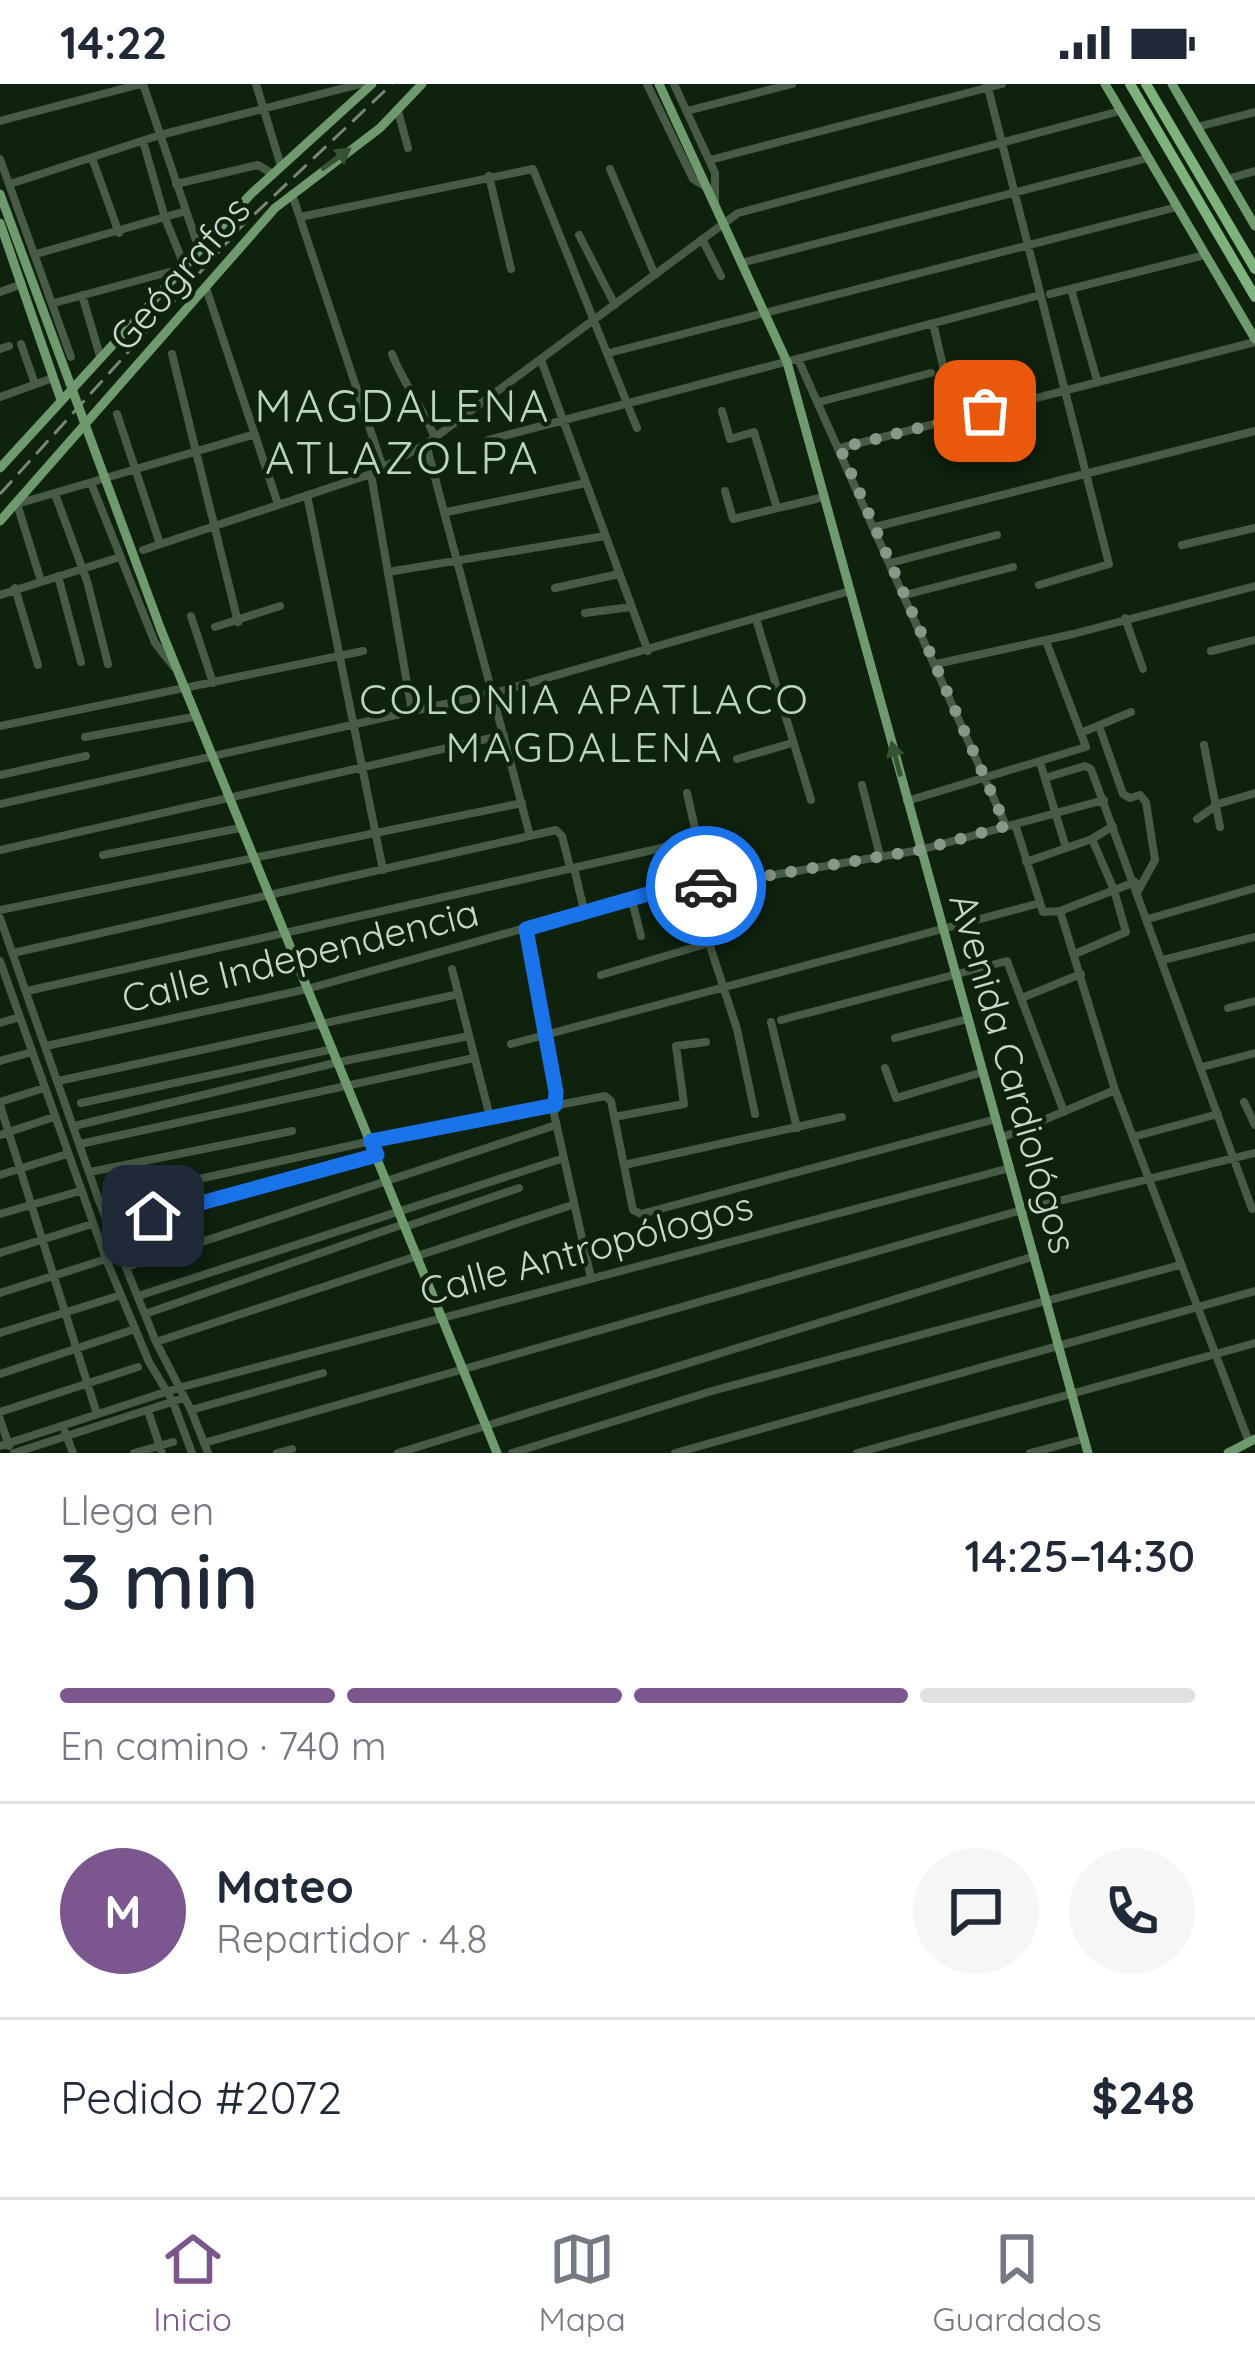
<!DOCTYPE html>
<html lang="es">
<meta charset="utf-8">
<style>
body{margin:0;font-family:Quicksand,sans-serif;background:#f6f6f7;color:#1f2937;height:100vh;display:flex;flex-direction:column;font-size:45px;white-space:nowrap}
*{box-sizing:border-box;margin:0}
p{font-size:39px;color:#747a83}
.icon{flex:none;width:66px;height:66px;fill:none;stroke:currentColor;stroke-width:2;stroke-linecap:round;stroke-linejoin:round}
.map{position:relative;height:1369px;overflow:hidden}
.drawer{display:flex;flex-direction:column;background:#fff;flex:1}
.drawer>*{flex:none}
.pin{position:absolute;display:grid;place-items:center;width:102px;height:102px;color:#fff;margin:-51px;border-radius:24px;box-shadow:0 6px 18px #0006}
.courier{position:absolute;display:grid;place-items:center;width:120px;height:120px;margin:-60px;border:9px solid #1a73e8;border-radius:50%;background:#fff;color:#222;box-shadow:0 3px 15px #0007}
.head em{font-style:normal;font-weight:600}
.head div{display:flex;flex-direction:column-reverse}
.head{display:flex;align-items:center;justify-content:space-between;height:204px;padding:0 60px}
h1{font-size:78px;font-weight:600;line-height:90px}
.bar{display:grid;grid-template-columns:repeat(4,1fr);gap:18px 12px;align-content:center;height:144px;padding:0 60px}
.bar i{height:15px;border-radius:9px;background:#e0e1e3}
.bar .on{background:#7c568e}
.bar p{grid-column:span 4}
.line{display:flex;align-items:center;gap:30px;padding:0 60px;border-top:3px solid #e0e1e3}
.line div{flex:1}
.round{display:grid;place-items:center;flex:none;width:126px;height:126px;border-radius:63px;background:#f6f6f7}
.status{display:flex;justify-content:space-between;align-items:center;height:84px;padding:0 60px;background:#fff;direction:ltr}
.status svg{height:33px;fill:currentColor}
.menu{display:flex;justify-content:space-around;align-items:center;height:168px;border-top:3px solid #e0e1e3;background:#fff;font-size:33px;color:#747a83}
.menu a{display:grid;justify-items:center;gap:6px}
.menu .on{color:#7c568e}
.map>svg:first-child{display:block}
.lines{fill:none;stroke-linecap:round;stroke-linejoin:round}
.minor{stroke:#475b46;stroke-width:8}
.major{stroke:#6f9a6d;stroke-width:9}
.highway{stroke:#7fb37d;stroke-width:10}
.rail{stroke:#778776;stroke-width:3;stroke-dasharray:18 9;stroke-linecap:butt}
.major-bridge{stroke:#6f9a6d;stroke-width:9}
.oneway{fill:#355234}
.done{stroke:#889888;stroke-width:12;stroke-dasharray:0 21.6}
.route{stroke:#1a73e8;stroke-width:15}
.labels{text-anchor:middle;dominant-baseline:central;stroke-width:9;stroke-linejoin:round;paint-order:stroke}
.street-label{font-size:39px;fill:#cad7c9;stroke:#0e220e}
.neighbourhood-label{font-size:42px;letter-spacing:3px;fill:#bdd6bb;stroke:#0e220e}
.quarter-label{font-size:45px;letter-spacing:3px;fill:#bdd6bb;stroke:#0e220e}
</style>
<div class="status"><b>14:22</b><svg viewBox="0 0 49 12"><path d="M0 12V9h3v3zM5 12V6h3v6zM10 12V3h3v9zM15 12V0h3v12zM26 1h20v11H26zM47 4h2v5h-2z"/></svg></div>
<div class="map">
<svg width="1255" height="1369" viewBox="0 0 1255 1369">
<rect width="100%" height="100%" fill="#0e220e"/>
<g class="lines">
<path class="minor" d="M143,0L199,165
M256,0L281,82
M647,0L693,95L705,102
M674,0L715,89V121
M987,0L1109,480L1039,501
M398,27L408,64
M687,27L792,0
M0,37L141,0
M1197,43L1255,28
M143,57L165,134L184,181
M92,74L119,149
M0,75L71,273
M710,76L1002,0
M610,85L655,191
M489,92L511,185
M1227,95L1255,87
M10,100L160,51L360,0
M176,100L258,81L273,90
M292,110L383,384
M300,133L533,85L637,344
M579,151L615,221
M702,155L721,192
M36,170L186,127
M741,179L1148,74
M206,204L278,420
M1071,205L1097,296
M0,208L22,200
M1050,210L1205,171
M82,211L100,272
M54,219L180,185
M933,239L964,372
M21,260L35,300
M0,265L9,262
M609,269L1177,123
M172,270L238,538
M392,270C404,301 423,323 435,354
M798,275L1006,742
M541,276L648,567
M0,313L53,294
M819,318L931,289
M722,327L730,355L754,348L777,424
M117,330L160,460
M488,356L1040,211
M426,360L530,752
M840,364L1255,258
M371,390L412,628
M91,399L155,559L174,583
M725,407L733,435L824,413
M55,410L87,497L108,580
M307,411L383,786
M447,428L586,399
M875,443L1255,347
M1182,461L1255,444
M143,466L371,390L426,360L738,129L1120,27
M890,479L997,451
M388,488L605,452
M58,492L81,578
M41,497L17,420L255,350
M15,504L38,581
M555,504L619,490
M0,511L120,473
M905,511L1013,483
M585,529L631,523
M191,532L213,599
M1125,534L1143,585
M756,535L811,716
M215,543L280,522
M1211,567L1255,556
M936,580L1073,550L1255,502
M0,642L363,567
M1099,642L1123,710L1130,714L1140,711L1146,718L1155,776L1138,807
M1083,648L1131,628
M85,653L193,633
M1204,661L1220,743
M737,675L792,659
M1040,678L1066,764
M0,691L86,672
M1045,694L1085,682L1091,685L1252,1125
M862,701L880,772
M687,709L708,802
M907,717L1086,663L1046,557
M0,720L494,609L850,507
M1197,735L1218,720L1255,709
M1015,740L1043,828L1060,827L1135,798
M0,766L504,651
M103,771L240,744
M1026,778L1092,755L1113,742
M574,784L584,826
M631,813L641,852
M0,826L522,719
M1060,827L1115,1006L1249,1358
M0,834L99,1117L156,1258L191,1326L208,1369
M1148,835L1255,804
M526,845L556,1008L554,1030L591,1194
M709,859L737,945L755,1030
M13,869L556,746L562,752L570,783
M1075,870L1126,848L1114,806L1092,755
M1163,876L1255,853
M0,877L106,1175L149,1278L173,1318L192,1369
M452,885L490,1033
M601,891L726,854
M27,907L697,756
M1024,913L1081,890
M1228,924L1255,917
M781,936L1007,877L1064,1028
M771,938L797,1044
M0,939L20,933
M895,954L968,935
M511,960L1040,819
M46,962L307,905L661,806L708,802L920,766L1104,716
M0,977L32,968
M1202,983L1255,969
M885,984L896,1014L983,988
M58,997L459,910
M0,1018L44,1004
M1244,1018L1255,1041
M81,1019L333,965
M0,1021L97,1330
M614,1033L684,1020L676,962L706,958
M74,1042L339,978L469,952
M0,1051L54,1033
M1133,1053L1218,1030
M1001,1054L1115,1006
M80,1060L474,974
M624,1081L842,1033
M90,1088L292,1047
M0,1091L67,1070
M99,1117L371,1057L605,1012L611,1017L633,1126L641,1130L996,1035
M0,1130L80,1107
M110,1143L377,1071
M405,1143L519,1104
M0,1169L92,1140
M126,1183L556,1041
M0,1209L106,1175
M138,1212L564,1074
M145,1230L404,1140
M0,1249L121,1211
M156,1258L572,1121
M0,1290L135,1245
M191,1326L323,1289
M148,1327L162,1369
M0,1328L138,1283
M0,1335L9,1362
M65,1348L73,1369
M204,1359L1022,1126L1255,1069
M0,1362L178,1304L1010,1084
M14,1369L184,1314
M134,1369L173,1358
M277,1369L292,1365
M398,1369L1035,1172
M512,1369L712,1307L1180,1181
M675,1369L1255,1207
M857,1369L1255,1259
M1030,1369L1083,1355"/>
<path class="major" d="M659,0L787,278L1088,1369
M1105,0L1255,255
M1172,0L1255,142
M0,139L61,316
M0,384L251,110L372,0
M0,437L275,124L380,44L422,0
M161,546L497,1369
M1228,1369L1255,1355"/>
<path class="highway" d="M1130,0L1255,213
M1146,0L1255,185"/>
<path class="rail" d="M0,410L241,143L392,0"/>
<path class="major-bridge" d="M0,110L161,546"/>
</g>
<defs><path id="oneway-solid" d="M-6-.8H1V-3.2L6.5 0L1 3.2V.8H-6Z" transform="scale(3)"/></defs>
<g class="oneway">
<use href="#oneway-solid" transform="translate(336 75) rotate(-36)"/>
<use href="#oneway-solid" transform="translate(896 675) rotate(-105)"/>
</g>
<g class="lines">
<path class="done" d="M706,802L920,766L1006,742L840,364L985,327"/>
<path class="route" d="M153,1132L377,1071L371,1057L555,1021L556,1008L526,845L662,806L706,802"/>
</g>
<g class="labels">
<g class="street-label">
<text transform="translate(179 189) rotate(-49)">Geógrafos</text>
<text transform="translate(300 871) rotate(-14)">Calle Independencia</text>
<text transform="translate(1014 989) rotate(74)">Avenida Cardiológos</text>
<text transform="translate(586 1164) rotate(-15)">Calle Antropólogos</text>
</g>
<g class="neighbourhood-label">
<text x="585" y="614">COLONIA APATLACO<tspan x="585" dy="48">MAGDALENA</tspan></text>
</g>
<g class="quarter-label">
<text x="403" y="321">MAGDALENA<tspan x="403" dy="52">ATLAZOLPA</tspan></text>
</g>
</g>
</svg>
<div class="pin" style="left:985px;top:327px;background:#ea580c"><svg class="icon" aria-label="bag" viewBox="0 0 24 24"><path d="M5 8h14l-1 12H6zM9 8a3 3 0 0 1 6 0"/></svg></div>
<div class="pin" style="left:153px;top:1132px;background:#1f2937"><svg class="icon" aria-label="home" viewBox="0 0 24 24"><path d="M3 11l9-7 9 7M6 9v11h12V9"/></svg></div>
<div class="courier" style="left:706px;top:802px"><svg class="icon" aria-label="car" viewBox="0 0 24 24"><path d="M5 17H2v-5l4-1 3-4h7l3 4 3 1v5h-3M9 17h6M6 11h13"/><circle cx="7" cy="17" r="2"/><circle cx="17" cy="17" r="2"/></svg></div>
</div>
<section class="drawer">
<div class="head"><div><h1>3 min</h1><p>Llega en</p></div><em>14:25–14:30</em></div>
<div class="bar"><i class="on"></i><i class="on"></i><i class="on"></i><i></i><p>En camino · 740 m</p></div>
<div class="line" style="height:216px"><b class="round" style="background:#7c568e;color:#fff">M</b><div><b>Mateo</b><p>Repartidor · 4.8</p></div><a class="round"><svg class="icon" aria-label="chat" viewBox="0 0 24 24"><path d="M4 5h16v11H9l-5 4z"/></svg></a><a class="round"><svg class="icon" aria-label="phone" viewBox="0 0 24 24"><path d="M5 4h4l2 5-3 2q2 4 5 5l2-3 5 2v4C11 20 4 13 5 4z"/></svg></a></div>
<div class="line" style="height:156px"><div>Pedido #2072</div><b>$248</b></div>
</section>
<nav class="menu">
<a class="on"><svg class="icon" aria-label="home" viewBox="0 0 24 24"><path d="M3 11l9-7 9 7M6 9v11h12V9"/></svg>Inicio</a>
<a><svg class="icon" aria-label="map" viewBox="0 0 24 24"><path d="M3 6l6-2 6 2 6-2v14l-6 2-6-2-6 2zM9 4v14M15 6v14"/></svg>Mapa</a>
<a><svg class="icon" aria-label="saved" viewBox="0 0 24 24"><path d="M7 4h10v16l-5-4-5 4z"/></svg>Guardados</a>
</nav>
